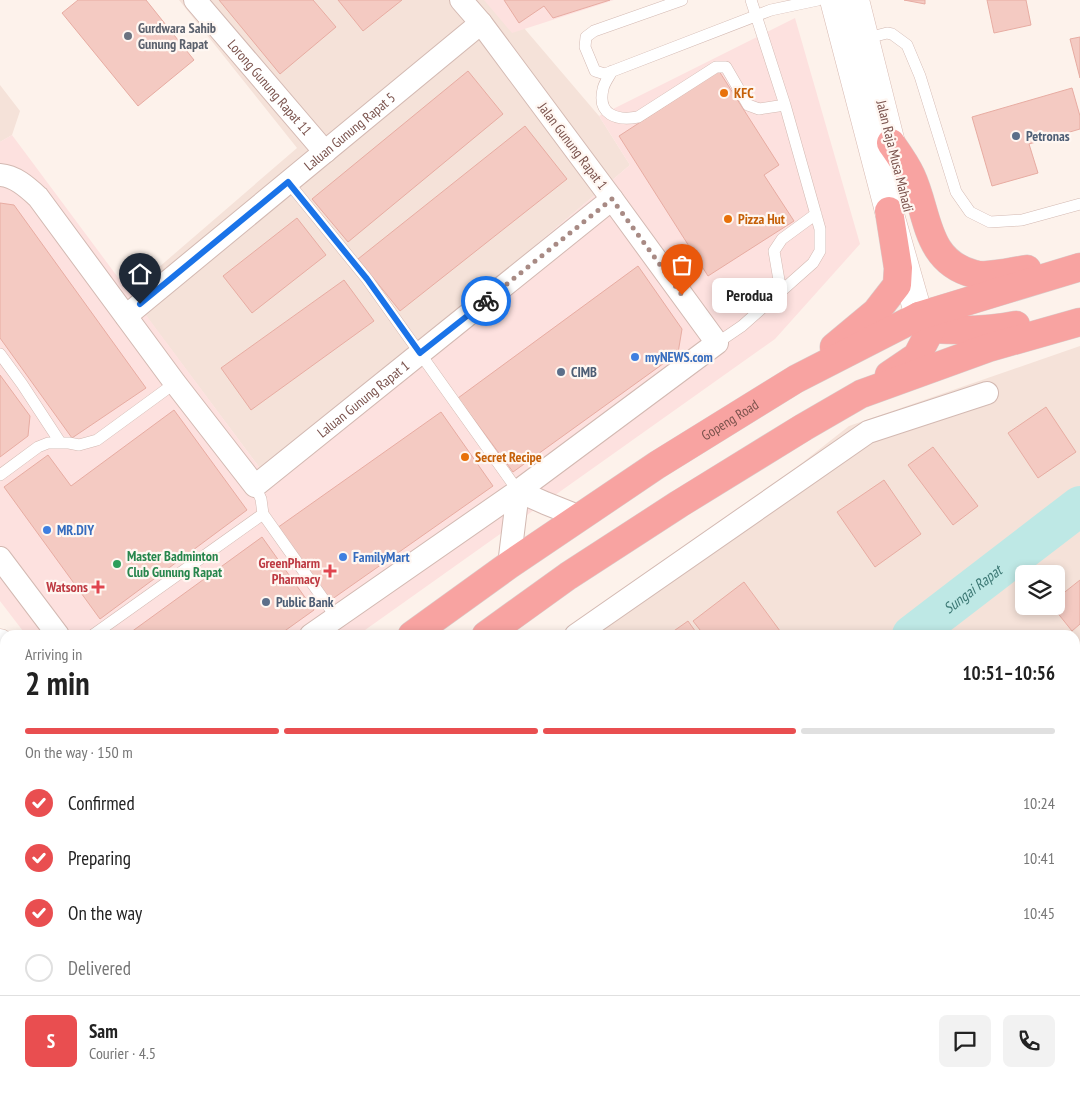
<!DOCTYPE html>
<meta charset="utf-8">
<style>
body{margin:0;font-family:"PT Sans Narrow",sans-serif;background:#f2f2f2;color:#222;height:100vh;display:flex;flex-direction:column;font-size:19px;white-space:nowrap}
*{box-sizing:border-box;margin:0}
p{font-size:16px;color:#767676}
.icon{flex:none;width:28px;height:28px;fill:none;stroke:currentColor;stroke-width:2;stroke-linecap:round;stroke-linejoin:round}
.map{position:relative;flex:1;overflow:hidden}
.sheet{position:absolute;left:0px;top:630px;width:1080px;height:465px;display:flex;flex-direction:column;background:#fff;border-radius:15px 15px 0 0;box-shadow:0 2px 8px #0003}
.sheet>*{flex:none}
.tools{position:absolute;left:1015px;top:565px;display:grid;gap:10px}
.tools a{display:grid;place-items:center;width:50px;height:50px;border-radius:8px;background:#fff;box-shadow:0 2px 8px #0003;font-size:25px}
.pin{position:absolute;display:grid;place-items:center;width:42px;height:42px;color:#fff;margin:-51px -21px;border-radius:50% 50% 50% 0;rotate:-45deg;box-shadow:0 0 5px #0007}
.pin .icon{rotate:45deg}
.courier{position:absolute;display:grid;place-items:center;width:50px;height:50px;margin:-25px;border:4px solid #1a73e8;border-radius:50%;background:#fff;color:#222;box-shadow:0 1px 6px #0007}
.bubble{position:absolute;height:35px;border-radius:8px;background:#fff;box-shadow:0 2px 8px #0003;font-size:16px;font-weight:700;line-height:35px;text-align:center}
.head em{font-style:normal;font-weight:700}
.head div{display:flex;flex-direction:column-reverse}
.head{display:flex;align-items:center;justify-content:space-between;height:85px;padding:0 25px}
h1{font-size:32px;font-weight:700;line-height:38px}
.bar{display:grid;grid-template-columns:repeat(4,1fr);gap:8px 5px;align-content:center;height:60px;padding:0 25px}
.bar i{height:6px;border-radius:4px;background:#e0e0e0}
.bar .selected{background:#e94e50}
.bar p{grid-column:span 4}
.line{display:flex;align-items:center;gap:12px;padding:0 25px;border-top:1px solid #e0e0e0}
.line div{flex:1}
.round{display:grid;place-items:center;flex:none;width:52px;height:52px;border-radius:8px;background:#f2f2f2}
ol{padding:0 25px;list-style:none}
li{display:flex;align-items:center;gap:15px;height:55px}
li p{margin-inline-start:auto}
li .icon{padding:5px;border-radius:50%;background:#e94e50;color:#fff;stroke-width:4}
li:last-child{color:#767676}
li i{width:28px;height:28px;border:2px solid #e0e0e0;border-radius:50%}
.map>svg:first-child{display:block}
.residential{fill:#f5e2d9;fill-rule:evenodd}
.commercial{fill:#fde1df}
.lines{fill:none;stroke-linecap:round;stroke-linejoin:round}
.river{stroke:#bee8e5;stroke-width:40}
.building{fill:#f4cac2;stroke:#e7aca2}
.lane-casing{stroke:#d3b9b2;stroke-width:12}
.street-casing{stroke:#d3b9b2;stroke-width:24}
.secondary-casing{stroke:#d8bab2;stroke-width:29}
.highway-casing{stroke:#dacfcd;stroke-width:29}
.lane{stroke:#fff;stroke-width:11}
.street{stroke:#fff;stroke-width:22}
.secondary{stroke:#fff;stroke-width:28}
.highway{stroke:#f8a3a1;stroke-width:28}
.done{stroke:#a88a84;stroke-width:5;stroke-dasharray:0 9}
.route{stroke:#1a73e8;stroke-width:6}
.worship-dot{fill:#6b7280;stroke:#fff7f2;stroke-width:2}
.food-dot{fill:#e8710a;stroke:#fff7f2;stroke-width:2}
.service-dot{fill:#5c6f8a;stroke:#fff7f2;stroke-width:2}
.shop-dot{fill:#3f7fe0;stroke:#fff7f2;stroke-width:2}
.leisure-dot{fill:#2e9e5b;stroke:#fff7f2;stroke-width:2}
.health-dot{fill:#e0444e;stroke:#fff7f2;stroke-width:2}
.labels{text-anchor:middle;dominant-baseline:central;stroke-width:4.5;stroke-linejoin:round;paint-order:stroke}
.worship-label{font-size:14px;font-weight:bold;fill:#5b616d;stroke:#fff7f2;text-anchor:start}
.street-label{font-size:14px;fill:#7a524c;stroke:#fff7f2}
.food-label{font-size:14px;font-weight:bold;fill:#c56008;stroke:#fff7f2;text-anchor:start}
.service-label{font-size:14px;font-weight:bold;fill:#4e5e75;stroke:#fff7f2;text-anchor:start}
.shop-label{font-size:14px;font-weight:bold;fill:#366cbe;stroke:#fff7f2;text-anchor:start}
.leisure-label{font-size:14px;font-weight:bold;fill:#27864d;stroke:#fff7f2;text-anchor:start}
.health-label{font-size:14px;font-weight:bold;fill:#be3a42;stroke:#fff7f2;text-anchor:end}
.water-label{font-size:15px;font-style:italic;fill:#3c7874;stroke:#fff7f2}
</style>
<div class="map">
<svg width="1080" height="1095" viewBox="0 0 1080 1095">
<rect width="100%" height="100%" fill="#fdf2eb"/>
<path class="residential" d="M179,0H500L599,116L630,165L265,475L129,293L297,148Z
M0,85L20,111L12,135L0,142Z
M1080,346V989L1075,993V635H584L849,426ZM1024,574H1056V606H1024Z
M1080,1058V1095H1051L1055,1090H1075V1064Z
M390,1090H945L938,1095H388Z"/>
<path class="commercial" d="M484,0H614L512,33Z
M795,18L860,244L775,339L358,635H26L0,601V142L12,135L265,475L630,165L599,116Z
M0,731L5,738V883L0,887Z
M5,1049V1090H318L314,1095H0V1054Z"/>
<g class="lines">
<g class="river">
<path id="s1" d="M912,635L1080,506"/>
<path d="M355,1095L358,1090"/>
</g>
</g>
<path class="building" d="M78,0H146L194,60L138,106L62,13Z
M219,0H313L336,27L280,74Z
M338,0H402L363,31Z
M504,0H610L553,18L544,6L519,23Z
M904,0H925V4Z
M987,0H1026L1031,25L994,33Z
M1080,37V78L1070,39Z
M468,71L503,114L348,242L312,199Z
M719,71L779,165L764,175L794,221L708,276L619,136Z
M1072,88L1080,116V129L1029,144L1038,173L992,186L972,117Z
M525,126L567,179L400,311L358,259Z
M0,203L14,205L146,388L72,438L0,338Z
M297,218L326,255L252,313L223,276Z
M638,266L682,329L678,353L513,472L458,398Z
M344,280L374,321L251,410L221,368Z
M0,375L30,416L28,436L0,457Z
M1046,407L1076,452L1038,478L1008,433Z
M174,410L247,510L100,619L4,487L48,455L71,486Z
M441,412L493,486L328,602L277,528Z
M933,447L978,506L953,525L908,465Z
M884,480L921,534L875,567L837,512Z
M262,537L314,610L279,635H127Z
M1080,580V624L1072,631L1052,606H1056V599Z
M744,582L783,635H704L693,621Z
M688,621L698,635H668Z
M1078,717L1080,720V767L1075,770V719Z
M1080,816V842L1075,835V819Z
M1075,885L1080,891V920L1077,923L1080,927V935L1075,939Z
M5,1068V1090H35L39,1095H0V1071Z
M1080,1082V1095H1071L1075,1090Z
M85,1090H277L273,1095H88Z
M621,1090H656L660,1095H614Z
M720,1090H786L790,1095H713Z"/>
<g class="lines">
<defs>
<path id="lane" d="M682,0L594,31L586,37L585,47L595,71L605,74L771,10L818,0
M864,39L887,33L892,34L907,45L920,76L956,192L970,212L990,222L1022,220L1080,204
M612,71C609,77 604,83 603,89C597,115 617,121 638,117L716,67H726L748,105L759,109L785,105
M288,182L367,279L518,491
M781,292L774,251L782,239L816,214
M717,343L742,326L813,263L820,251V229L785,105L751,0
M0,354L22,384L60,442
M0,475L38,447L48,443H69L79,445L97,440L175,383
M255,486L261,499L263,514L336,617
M93,635L263,514
M0,1058L5,1053
M63,1090L66,1095
M288,1095L292,1090"/>
<g id="street">
<path id="s2" d="M195,0L325,152"/>
<path id="s3" d="M0,175C15,176 27,187 38,197L175,383L255,486L612,199"/>
<path id="s4" d="M126,316L481,23"/>
<path d="M518,491L545,503L580,517"/>
<path d="M0,558L58,635"/>
<path d="M509,565L518,491"/>
<path d="M311,635L518,491L717,343L612,199L481,23L461,0"/>
<path d="M576,635L868,432L987,393"/>
<path d="M1075,687L1080,693"/>
<path d="M0,746L5,754"/>
<path d="M0,848L5,844"/>
<path d="M1075,977L1080,974"/>
<path d="M802,1090L806,1095"/>
<path d="M909,1095L917,1090"/>
</g>
<path id="secondary" d="M834,0L889,211L919,316
M855,0L897,167
M0,643L5,647
M0,677L5,684
M492,1090L496,1095"/>
<g id="highway">
<path d="M891,143C898,153 906,164 911,175C929,213 924,261 974,274C987,278 1013,271 1027,269"/>
<path d="M919,316L931,329C961,331 987,331 1016,325"/>
<path d="M834,347L876,312L897,285L898,268L889,211"/>
<path d="M889,375L917,356L931,329L935,312"/>
<path id="s5" d="M412,635L509,565L657,465L796,379L919,316L1080,267"/>
<path d="M486,635L568,576L679,504L804,427L861,394L988,348L1080,322"/>
<path d="M0,928L5,924"/>
<path d="M0,970L5,966"/>
<path d="M0,1005L5,1001"/>
</g>
</defs>
<use href="#lane" class="lane-casing"/>
<use href="#street" class="street-casing"/>
<use href="#secondary" class="secondary-casing"/>
<use href="#highway" class="highway-casing"/>
<use href="#lane" class="lane"/>
<use href="#street" class="street"/>
<use href="#secondary" class="secondary"/>
<use href="#highway" class="highway"/>
</g>
<g class="lines">
<path class="done" d="M486,301L612,199L682,295"/>
<path class="route" d="M140,304L288,182L367,279L420,353L486,301"/>
</g>
<circle class="worship-dot" cx="128" cy="36" r="5"/>
<g class="food-dot">
<circle cx="724" cy="93" r="5"/>
<circle cx="728" cy="219" r="5"/>
<circle cx="465" cy="457" r="5"/>
</g>
<g class="service-dot">
<circle cx="1016" cy="136" r="5"/>
<circle cx="561" cy="372" r="5"/>
<circle cx="266" cy="602" r="5"/>
</g>
<g class="shop-dot">
<circle cx="635" cy="357" r="5"/>
<circle cx="47" cy="530" r="5"/>
<circle cx="343" cy="557" r="5"/>
</g>
<circle class="leisure-dot" cx="117" cy="564" r="5"/>
<g class="health-dot">
<path d="M327.5 563.5h5v5h5v5h-5v5h-5v-5h-5v-5h5z"/>
<path d="M95.5 579.5h5v5h5v5h-5v5h-5v-5h-5v-5h5z"/>
</g>
<g class="labels">
<g class="worship-label">
<text x="138" y="28">Gurdwara Sahib<tspan x="138" dy="16">Gunung Rapat</tspan></text>
</g>
<g class="street-label">
<text stroke="none"><textPath href="#s2" startOffset="115">Lorong Gunung Rapat 11</textPath></text>
<text stroke="none"><textPath href="#s4" startOffset="290">Laluan Gunung Rapat 5</textPath></text>
<text transform="translate(573 146) rotate(53)">Jalan Gunung Rapat 1</text>
<text transform="translate(895 156) rotate(76)">Jalan Raja Musa Mahadi</text>
<text stroke="none"><textPath href="#s3" startOffset="545">Laluan Gunung Rapat 1</textPath></text>
<text stroke="none"><textPath href="#s5" startOffset="384">Gopeng Road</textPath></text>
</g>
<g class="food-label">
<text x="734" y="93">KFC</text>
<text x="738" y="219">Pizza Hut</text>
<text x="475" y="457">Secret Recipe</text>
</g>
<g class="service-label">
<text x="1026" y="136">Petronas</text>
<text x="571" y="372">CIMB</text>
<text x="276" y="602">Public Bank</text>
</g>
<g class="shop-label">
<text x="645" y="357">myNEWS.com</text>
<text x="57" y="530">MR.DIY</text>
<text x="353" y="557">FamilyMart</text>
</g>
<g class="leisure-label">
<text x="127" y="556">Master Badminton<tspan x="127" dy="16">Club Gunung Rapat</tspan></text>
</g>
<g class="health-label">
<text x="320" y="563">GreenPharm<tspan x="320" dy="16">Pharmacy</tspan></text>
<text x="88" y="587">Watsons</text>
</g>
<g class="water-label">
<text stroke="none"><textPath href="#s1" startOffset="76">Sungai Rapat</textPath></text>
</g>
</g>
</svg>
<div class="tools">
<a><svg class="icon" aria-label="layers" viewBox="0 0 24 24"><path d="M12 4l9 5-9 5-9-5zM3 14l9 5 9-5"/></svg></a>
</div>
<div class="pin" style="left:682px;top:295px;background:#ea580c"><svg class="icon" aria-label="bag" viewBox="0 0 24 24"><path d="M5 8h14l-1 12H6zM9 8a3 3 0 0 1 6 0"/></svg></div>
<div class="pin" style="left:140px;top:304px;background:#1f2937"><svg class="icon" aria-label="home" viewBox="0 0 24 24"><path d="M3 11l9-7 9 7M6 9v11h12V9"/></svg></div>
<div class="courier" style="left:486px;top:301px"><svg class="icon" aria-label="bike" viewBox="0 0 24 24"><circle cx="6" cy="16" r="4"/><circle cx="18" cy="16" r="4"/><path d="M6 16l4-8h5l3 8M10 8l3 8H6M13 5h3"/></svg></div>
<div class="bubble" style="left:712px;top:278px;width:75px">Perodua</div>
<section class="sheet">
<div class="head"><div><h1>2 min</h1><p>Arriving in</p></div><em>10:51–10:56</em></div>
<div class="bar"><i class="selected"></i><i class="selected"></i><i class="selected"></i><i></i><p>On the way · 150 m</p></div>
<ol>
<li><svg class="icon" aria-label="check" viewBox="0 0 24 24"><path d="M5 12l5 5 9-10"/></svg>Confirmed<p>10:24</p></li>
<li><svg class="icon" aria-label="check" viewBox="0 0 24 24"><path d="M5 12l5 5 9-10"/></svg>Preparing<p>10:41</p></li>
<li><svg class="icon" aria-label="check" viewBox="0 0 24 24"><path d="M5 12l5 5 9-10"/></svg>On the way<p>10:45</p></li>
<li><i></i>Delivered</li>
</ol>
<div class="line" style="height:90px"><b class="round" style="background:#e94e50;color:#fff">S</b><div><b>Sam</b><p>Courier · 4.5</p></div><a class="round"><svg class="icon" aria-label="chat" viewBox="0 0 24 24"><path d="M4 5h16v11H9l-5 4z"/></svg></a><a class="round"><svg class="icon" aria-label="phone" viewBox="0 0 24 24"><path d="M5 4h4l2 5-3 2q2 4 5 5l2-3 5 2v4C11 20 4 13 5 4z"/></svg></a></div>
</section>
</div>
